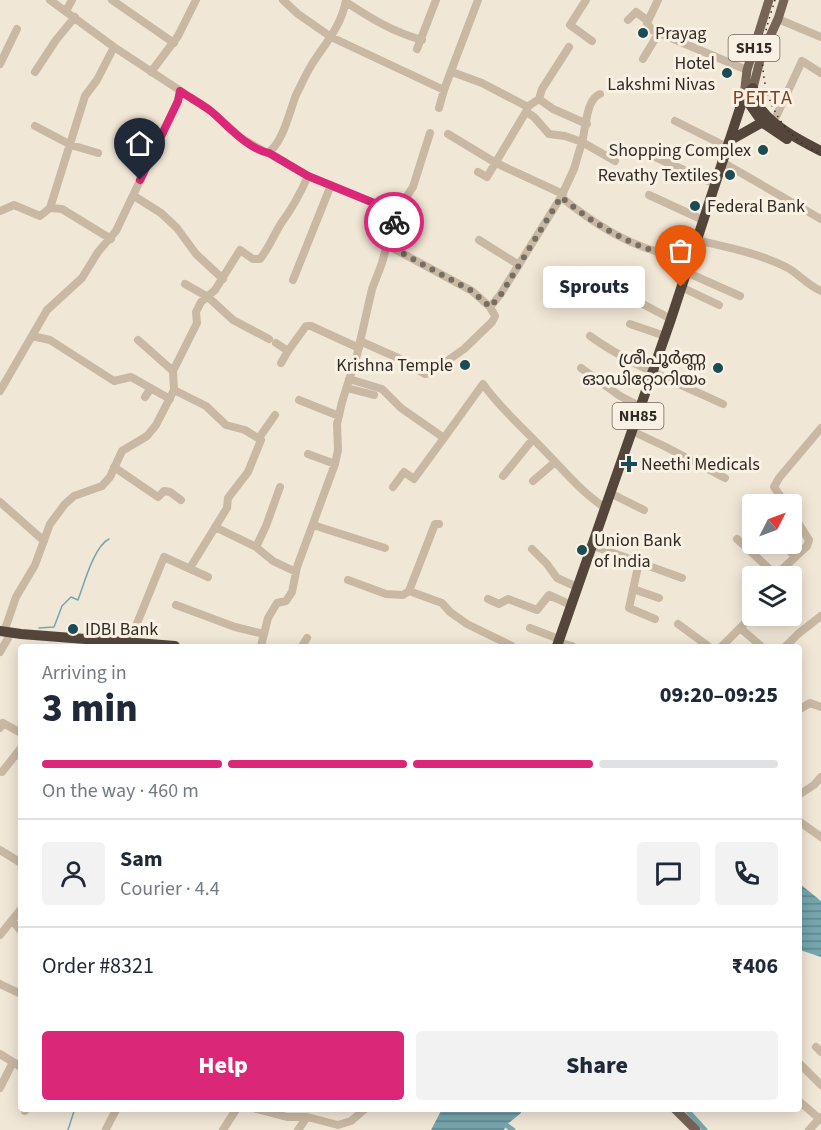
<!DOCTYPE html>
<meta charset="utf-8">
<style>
body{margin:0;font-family:"Source Sans 3","Noto Sans Malayalam",sans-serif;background:#f2f2f3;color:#1f2937;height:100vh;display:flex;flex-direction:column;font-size:22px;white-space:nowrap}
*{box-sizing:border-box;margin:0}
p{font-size:20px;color:#747a83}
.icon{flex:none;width:33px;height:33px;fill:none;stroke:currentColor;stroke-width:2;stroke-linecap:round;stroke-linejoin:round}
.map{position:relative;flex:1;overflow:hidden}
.panel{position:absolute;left:18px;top:644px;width:784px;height:468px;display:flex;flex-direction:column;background:#fff;border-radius:6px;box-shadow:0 3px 15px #0003}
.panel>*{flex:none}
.needle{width:39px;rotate:48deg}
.buttons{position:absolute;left:742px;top:494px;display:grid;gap:12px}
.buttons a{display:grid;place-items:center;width:60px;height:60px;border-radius:6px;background:#fff;box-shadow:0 3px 15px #0003;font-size:30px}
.pin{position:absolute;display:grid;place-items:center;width:51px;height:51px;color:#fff;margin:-62px -26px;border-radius:50% 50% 50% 0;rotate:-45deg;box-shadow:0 0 6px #0007}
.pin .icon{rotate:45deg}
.courier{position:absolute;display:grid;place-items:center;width:60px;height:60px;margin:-30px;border:4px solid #db2777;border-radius:50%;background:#fff;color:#222;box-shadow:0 2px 8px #0007}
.bubble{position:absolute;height:42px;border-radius:6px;background:#fff;box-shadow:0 3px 15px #0003;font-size:20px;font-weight:800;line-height:42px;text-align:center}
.summary em{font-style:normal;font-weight:800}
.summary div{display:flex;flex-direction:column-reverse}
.summary{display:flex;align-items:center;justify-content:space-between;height:102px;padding:0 24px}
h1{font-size:39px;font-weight:800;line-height:45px}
.bar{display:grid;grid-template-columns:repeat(4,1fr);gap:9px 6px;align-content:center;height:72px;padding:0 24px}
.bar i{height:8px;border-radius:4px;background:#e0e1e3}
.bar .active{background:#db2777}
.bar p{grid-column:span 4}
.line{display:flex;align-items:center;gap:15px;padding:0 24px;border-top:2px solid #e0e1e3}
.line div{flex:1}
.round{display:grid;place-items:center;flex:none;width:63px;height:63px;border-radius:6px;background:#f2f2f3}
.action{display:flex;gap:12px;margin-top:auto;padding:12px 24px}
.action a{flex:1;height:69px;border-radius:6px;background:#db2777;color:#fff;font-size:24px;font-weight:800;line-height:69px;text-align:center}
.action a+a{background:#f2f2f3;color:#1f2937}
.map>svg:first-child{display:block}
.water{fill:url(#water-rules)}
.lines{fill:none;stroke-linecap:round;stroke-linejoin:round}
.stream{stroke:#76a6ae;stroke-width:1.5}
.canal{stroke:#76a6ae;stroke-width:5}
.minor{stroke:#c9b8a3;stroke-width:8}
.major{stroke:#766456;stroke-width:9}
.highway{stroke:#55463c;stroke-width:10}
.rail{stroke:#332b25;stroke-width:1.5;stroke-dasharray:1.5 4.5;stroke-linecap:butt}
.done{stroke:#766d63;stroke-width:6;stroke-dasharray:0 10.8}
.route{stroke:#db2777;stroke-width:8}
.poi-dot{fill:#1b4b55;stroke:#f9f1e3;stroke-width:2}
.labels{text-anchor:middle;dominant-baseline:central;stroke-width:6;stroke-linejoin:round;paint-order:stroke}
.shield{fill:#f9f1e3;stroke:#6e665e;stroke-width:1.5}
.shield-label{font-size:16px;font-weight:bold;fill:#332b25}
.poi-label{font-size:18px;fill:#332b25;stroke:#f9f1e3;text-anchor:start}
.neighbourhood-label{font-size:20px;letter-spacing:1.5px;fill:#83401e;stroke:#f9f1e3}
</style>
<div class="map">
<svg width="821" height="1130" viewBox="0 0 821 1130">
<defs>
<pattern id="water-rules" width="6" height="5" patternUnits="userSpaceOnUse" patternTransform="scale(1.5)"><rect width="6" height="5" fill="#76a6ae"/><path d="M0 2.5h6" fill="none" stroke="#61878d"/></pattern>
</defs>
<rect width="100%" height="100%" fill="#f1e7d7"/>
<path class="water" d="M800,884L821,901V957L800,950Z
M442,1109H521V1113L506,1125L504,1130H431Z"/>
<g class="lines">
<path class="stream" d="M39,628L54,627L62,606L71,597L78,600C84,584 94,546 109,539
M68,1130L75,1108"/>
<path class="canal" d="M685,1108L705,1130
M506,1125L513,1130"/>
<path class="minor" d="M50,0L114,47L211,111L241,138L267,153C282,146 290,110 296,95C302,83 308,69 316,58C329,39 342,23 346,0
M112,0L174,43
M283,0L298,14L331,37L444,90L451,71
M478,0L451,71L452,72L482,83L526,106L528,113L534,117L549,134L565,136L582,142C586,128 586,99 600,94
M586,0L570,25L592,41
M658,0L647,23L652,30L747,70
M346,2C370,18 393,32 422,40
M66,11L72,0
M778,19L821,37
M628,20L636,12L648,21
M417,49L436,0
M643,59L658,34
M0,64L17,29
M35,72L56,40L75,17
M151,72L178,36L196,0
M539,99L542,89L569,47
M527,107L539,99L553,109L587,124
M439,108L444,90
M675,121L727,147
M774,121L802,61L821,73
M35,126L71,145L98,153
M448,134L496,163L563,194
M655,157L715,184
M722,162L821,219
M478,172L487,177L527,110
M649,195L703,220
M134,196L161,213L177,228L196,254L223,279
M561,197L574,169L582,142L615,161
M50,208L85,96L97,80L114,47
M0,211L14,205L40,216L50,208L62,209L111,239
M396,212L413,187L430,133
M479,240L519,265
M696,240C726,247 758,253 786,267C798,273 806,284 821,291
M387,245L472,291L490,307L500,295L561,197C589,220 621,241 655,251C667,254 677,248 692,252
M579,270L671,319
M686,272L740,296
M293,280L331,185
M185,284L208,297L233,320L269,339
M681,287L719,305
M630,324L665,336
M32,336L50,340L114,381L131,377L170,399
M590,336C630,365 678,383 723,404
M138,340L173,371
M360,341L398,358L425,374L430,373L464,349L492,322L495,316L490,307
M276,343L288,351L306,326H311L359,348
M281,363L288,351
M581,368L620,396L641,407
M349,379L382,389L401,408L444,438L483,384C499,407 521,426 540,446C561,467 580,491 604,507
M347,388L374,395
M174,390L206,406L226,425L245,430L261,440L248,472L228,498L227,508L190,568
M0,391L47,310L82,278L98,252L116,231L178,101L180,91
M145,397L151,388
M299,400L339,416
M632,431L664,446L725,478
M259,438L275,415
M308,454L335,464
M114,467L158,497L164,491L170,492L181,500
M503,476L533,439
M533,481L555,462
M280,487L266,526L256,547L273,561L296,572
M393,487L404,472L414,479L444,438
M610,493L644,510
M0,502L44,541
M786,504L774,487L779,478L821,428
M313,525L385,548
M215,527L256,547
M737,539L776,575
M781,543L795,556
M591,545L682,578
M532,549L547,564L557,578L577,587
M639,562L629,608L655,619
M775,576L807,546L809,540L792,513
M348,580L386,594L403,595L409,591L442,603L450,612L467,624L512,646
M633,589L659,598
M409,591L435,524H439
M488,599L499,604L508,599L537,610L549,595L571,605
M176,605L235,627L264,634
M678,624L708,646
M530,628L559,639
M740,628L761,646
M4,632L16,597L35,565L50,524L65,504L74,496L102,486L110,477L122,451L147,436L156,425L174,390L173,371L197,323L196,312L201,302L215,290L240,250L253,259H260C269,248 274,234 282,222C294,206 300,194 308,176
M558,642L572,646
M129,643L164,557L208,577
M261,646L268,618L277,603L286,601L292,592L297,567L335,464L338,450L337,424L342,402L357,355L372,289L382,263L396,212L308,176L269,153
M302,646L307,638
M722,646L753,615
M786,646L798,634L821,616
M0,652L11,633
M800,709L810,703L821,707
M0,728L3,723L21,733
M2,772L21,748
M800,794L814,785L821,777
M800,822L821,837
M0,850L21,863
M12,920L21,931
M0,935L21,909
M0,984L21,994
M816,1047L821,1052
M0,1054L21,1067
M800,1064L821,1085
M0,1088L13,1062
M800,1102L821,1120
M253,1108L264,1111L266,1108
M25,1111L26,1108
M264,1111L287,1117H307L338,1125L351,1121L366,1108
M106,1129L117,1108
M223,1130L237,1108
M298,1130L307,1117
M809,1130L821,1117"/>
<path class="major" d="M753,88L761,56L778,19L784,0
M744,96L747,70L769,0
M674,1108L696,1130"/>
<path class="highway" d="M744,96L763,123L787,139
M729,141L766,120
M0,631L21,634L175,646
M557,646L671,319L744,96L753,88C755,92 755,98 757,102C766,123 801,141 821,151"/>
<path class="rail" d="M775,0C771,13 766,27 764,41C757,87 776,135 821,154"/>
</g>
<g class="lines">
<path class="done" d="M394,222L387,245L472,291L490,307L500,296L561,197C589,220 621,241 655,251C667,254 678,248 692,252L681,287"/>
<path class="route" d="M140,180L178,101L180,91C190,98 202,104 212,112C227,125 249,150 269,153L308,176L396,212L394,222"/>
</g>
<g class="poi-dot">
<circle cx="643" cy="33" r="6"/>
<circle cx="727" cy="73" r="6"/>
<circle cx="763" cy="150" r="6"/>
<circle cx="730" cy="175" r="6"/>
<circle cx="695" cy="206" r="6"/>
<circle cx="465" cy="365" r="6"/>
<circle cx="718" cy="368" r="6"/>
<path d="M626 455h6v6h6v6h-6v6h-6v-6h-6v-6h6z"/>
<circle cx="582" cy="550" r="6"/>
<circle cx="73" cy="629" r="6"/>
</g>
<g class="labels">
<g class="shield">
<rect x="728.5" y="35" width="51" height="26" rx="4.5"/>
<rect x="612.5" y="403" width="51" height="26" rx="4.5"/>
</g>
<g class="shield-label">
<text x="754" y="48">SH15</text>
<text x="638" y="416">NH85</text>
</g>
<g class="poi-label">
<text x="655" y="33">Prayag</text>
<text x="715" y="63" text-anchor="end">Hotel<tspan x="715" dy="21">Lakshmi Nivas</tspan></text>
<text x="751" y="150" text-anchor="end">Shopping Complex</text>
<text x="718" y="175" text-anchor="end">Revathy Textiles</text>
<text x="707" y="206">Federal Bank</text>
<text x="706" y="358" text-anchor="end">ശ്രീപൂർണ്ണ<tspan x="706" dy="21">ഓഡിറ്റോറിയം</tspan></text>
<text x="453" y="365" text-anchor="end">Krishna Temple</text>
<text x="641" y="464">Neethi Medicals</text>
<text x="594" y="540">Union Bank<tspan x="594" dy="21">of India</tspan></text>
<text x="85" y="629">IDBI Bank</text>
</g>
<g class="neighbourhood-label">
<text x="763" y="98">PETTA</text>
</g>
</g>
</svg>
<div class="buttons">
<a><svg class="needle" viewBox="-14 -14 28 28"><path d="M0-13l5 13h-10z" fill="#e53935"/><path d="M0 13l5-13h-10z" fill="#747a83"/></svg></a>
<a><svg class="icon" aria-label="layers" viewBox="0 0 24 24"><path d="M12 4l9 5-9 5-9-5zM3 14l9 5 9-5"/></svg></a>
</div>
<div class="pin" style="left:681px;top:287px;background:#ea580c"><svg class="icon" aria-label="bag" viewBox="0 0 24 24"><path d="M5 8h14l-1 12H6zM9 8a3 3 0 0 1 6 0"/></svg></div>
<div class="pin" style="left:140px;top:180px;background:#1f2937"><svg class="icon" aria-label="home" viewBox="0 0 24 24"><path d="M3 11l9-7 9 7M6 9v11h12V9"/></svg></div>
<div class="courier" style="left:394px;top:222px"><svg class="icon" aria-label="bike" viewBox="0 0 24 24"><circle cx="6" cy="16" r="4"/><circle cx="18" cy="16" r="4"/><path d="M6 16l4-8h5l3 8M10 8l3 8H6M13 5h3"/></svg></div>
<div class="bubble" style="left:543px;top:266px;width:102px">Sprouts</div>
<section class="panel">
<div class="summary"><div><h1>3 min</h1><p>Arriving in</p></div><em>09:20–09:25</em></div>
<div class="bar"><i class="active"></i><i class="active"></i><i class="active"></i><i></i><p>On the way · 460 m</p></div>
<div class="line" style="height:108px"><a class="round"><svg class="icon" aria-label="person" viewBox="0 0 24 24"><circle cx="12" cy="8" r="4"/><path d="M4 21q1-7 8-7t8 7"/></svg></a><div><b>Sam</b><p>Courier · 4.4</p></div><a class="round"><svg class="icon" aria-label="chat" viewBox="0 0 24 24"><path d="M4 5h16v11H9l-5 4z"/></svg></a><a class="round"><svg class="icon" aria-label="phone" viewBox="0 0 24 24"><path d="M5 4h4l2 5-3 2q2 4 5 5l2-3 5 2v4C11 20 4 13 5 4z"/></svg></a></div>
<div class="line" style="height:78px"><div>Order #8321</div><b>₹406</b></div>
<div class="action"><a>Help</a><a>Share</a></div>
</section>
</div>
